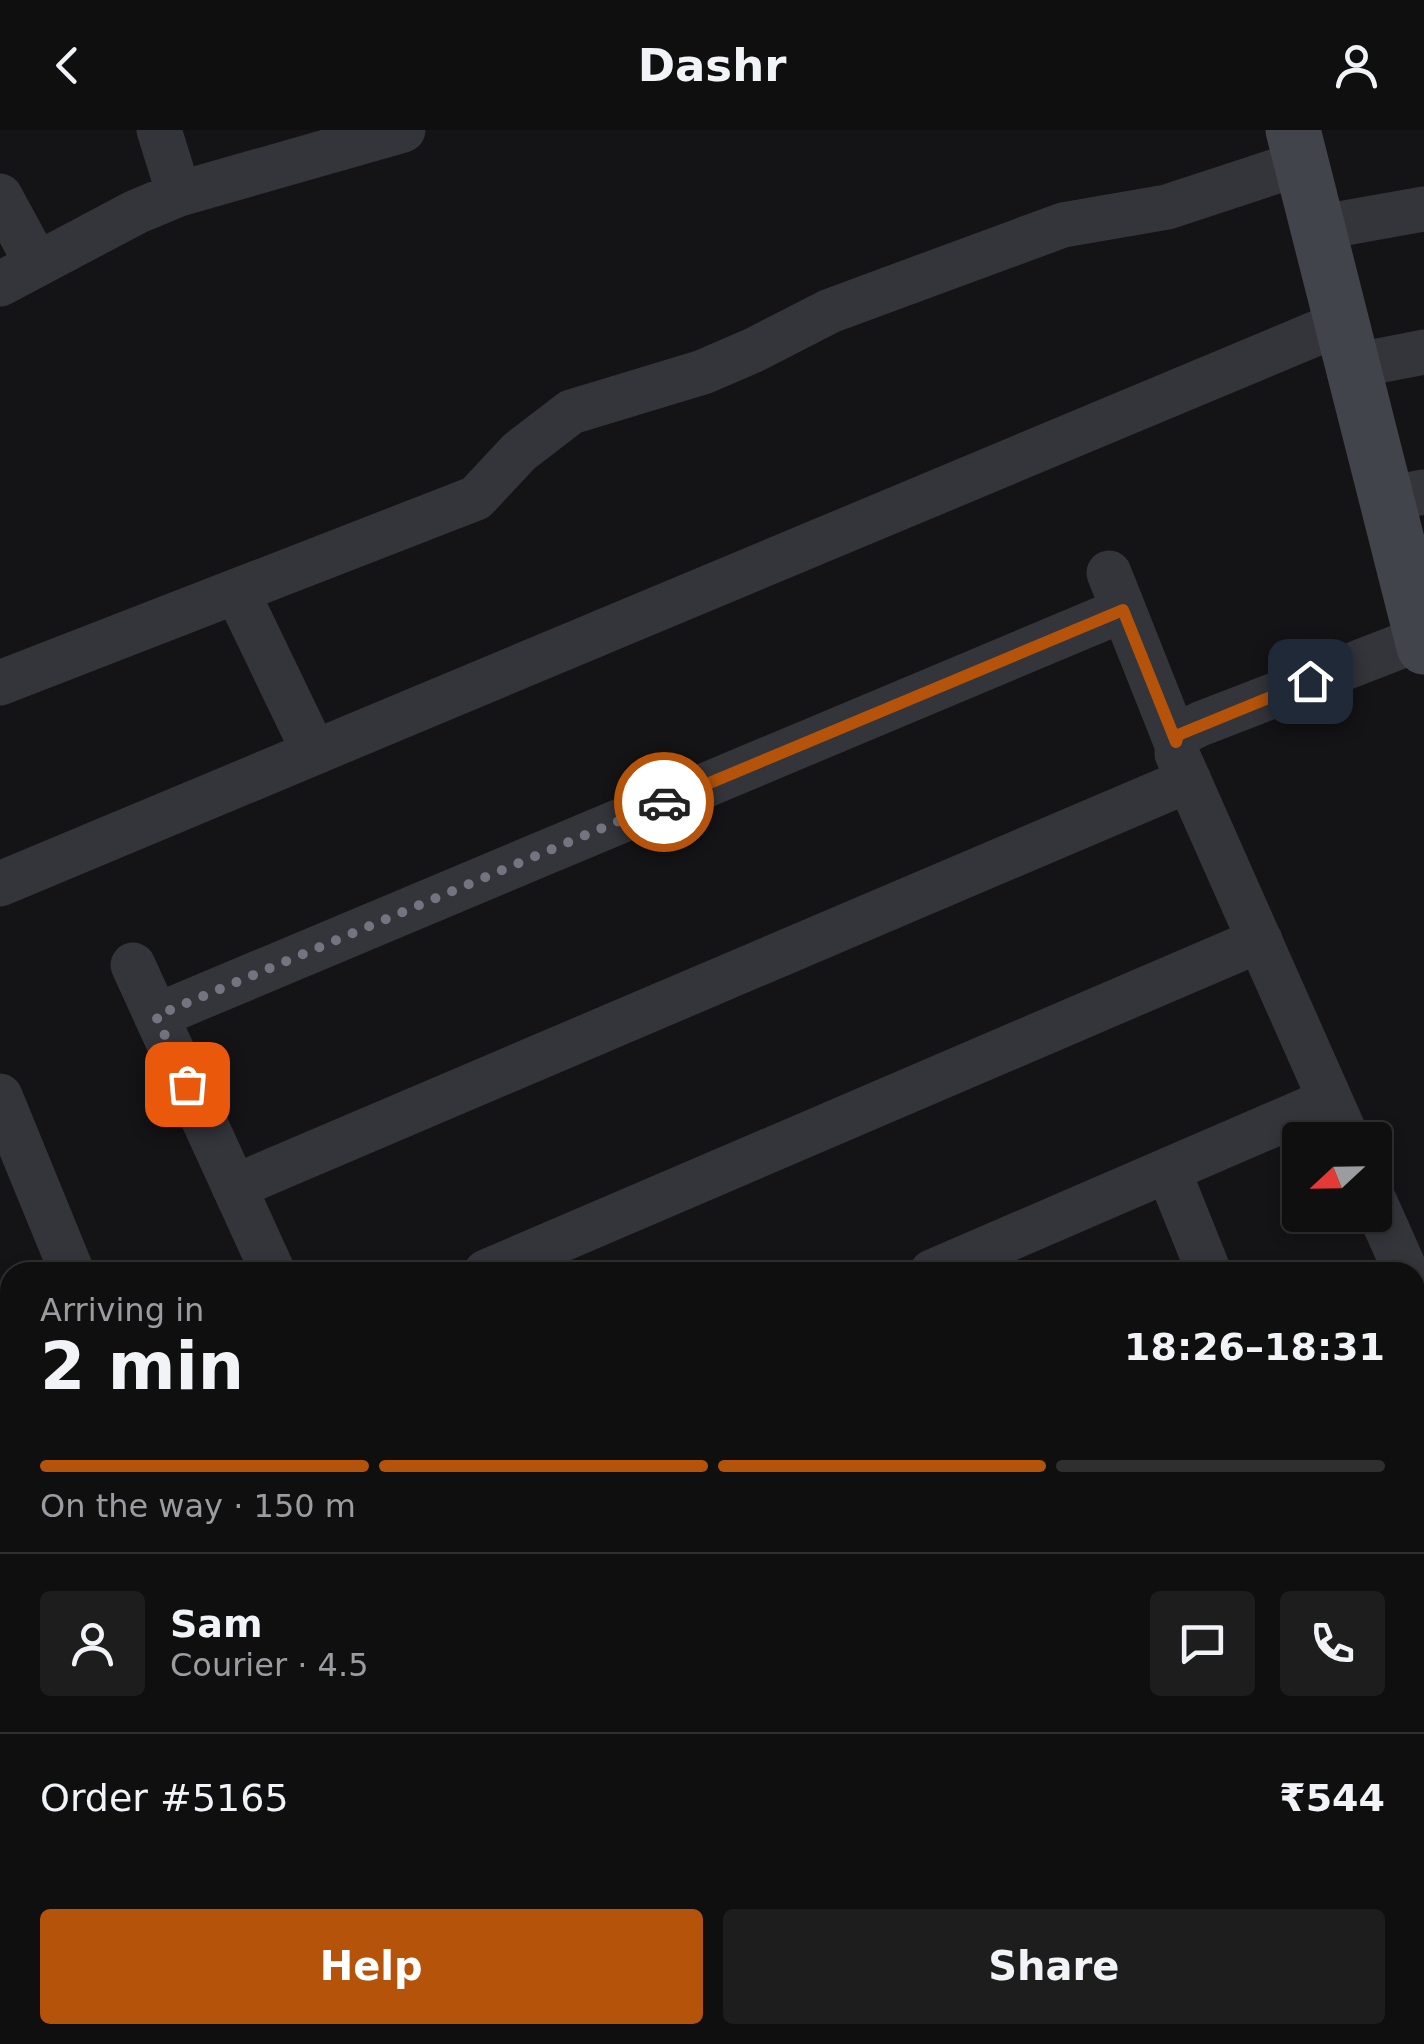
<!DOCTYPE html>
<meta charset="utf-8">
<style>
body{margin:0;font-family:"DejaVu Sans",sans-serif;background:#1d1d1e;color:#f1f3f6;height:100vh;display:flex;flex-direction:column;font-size:38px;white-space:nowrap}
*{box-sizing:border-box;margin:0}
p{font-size:32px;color:#9b9c9f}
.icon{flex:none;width:55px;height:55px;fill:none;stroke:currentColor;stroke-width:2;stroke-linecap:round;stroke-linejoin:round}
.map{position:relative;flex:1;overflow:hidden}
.side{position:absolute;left:0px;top:1132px;width:1425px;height:782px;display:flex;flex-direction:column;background:#0f0f10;border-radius:30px 30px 0 0;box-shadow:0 5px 15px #0003,0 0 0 2px #2f2f30}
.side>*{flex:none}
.needle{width:65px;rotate:248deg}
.tools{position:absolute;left:1282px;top:992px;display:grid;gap:20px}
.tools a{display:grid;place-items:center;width:110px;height:110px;border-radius:10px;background:#0f0f10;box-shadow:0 5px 15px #0003,0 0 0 2px #2f2f30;font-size:50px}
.pin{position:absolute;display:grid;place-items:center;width:85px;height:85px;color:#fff;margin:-42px;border-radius:20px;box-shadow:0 5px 15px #0006}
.courier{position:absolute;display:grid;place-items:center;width:100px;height:100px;margin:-50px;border:8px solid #b45309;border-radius:50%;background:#fff;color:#222;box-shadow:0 2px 12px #0007}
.overview em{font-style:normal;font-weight:800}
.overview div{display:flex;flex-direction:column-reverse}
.overview{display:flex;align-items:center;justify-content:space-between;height:170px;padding:0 40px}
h1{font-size:65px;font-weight:800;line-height:75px}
.bar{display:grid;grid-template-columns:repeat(4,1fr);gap:15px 10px;align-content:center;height:120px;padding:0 40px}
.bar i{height:12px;border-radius:8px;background:#2f2f30}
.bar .active{background:#b45309}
.bar p{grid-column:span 4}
.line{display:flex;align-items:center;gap:25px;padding:0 40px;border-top:2px solid #2f2f30}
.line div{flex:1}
.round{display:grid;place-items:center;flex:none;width:105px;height:105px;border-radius:10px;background:#1d1d1e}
.button{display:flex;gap:20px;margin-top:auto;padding:20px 40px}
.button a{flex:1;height:115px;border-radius:10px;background:#b45309;color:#fff;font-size:40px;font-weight:800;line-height:115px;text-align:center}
.button a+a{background:#1d1d1e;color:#f1f3f6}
header{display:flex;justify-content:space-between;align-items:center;height:130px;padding:0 40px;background:#0f0f10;font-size:45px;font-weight:800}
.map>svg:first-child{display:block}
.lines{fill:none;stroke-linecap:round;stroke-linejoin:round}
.street{stroke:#34353b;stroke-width:45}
.secondary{stroke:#42444b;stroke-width:55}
.done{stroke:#72757f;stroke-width:10;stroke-dasharray:0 18}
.route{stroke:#b45309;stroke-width:12}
</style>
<header><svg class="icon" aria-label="back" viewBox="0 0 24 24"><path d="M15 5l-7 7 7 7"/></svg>Dashr<svg class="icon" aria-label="person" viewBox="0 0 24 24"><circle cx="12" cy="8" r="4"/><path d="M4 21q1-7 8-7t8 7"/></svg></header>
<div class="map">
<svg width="1424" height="1914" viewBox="0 0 1424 1914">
<rect width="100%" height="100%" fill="#141416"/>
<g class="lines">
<path class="street" d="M159,0L179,64
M0,66L37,134
M1317,98L1424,79
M0,154L136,82L179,64L403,0
M1352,236L1424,222
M1386,369L1424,362
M1109,443L1176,612
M237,462L314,622
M0,553L476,368L519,322L571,282L703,242L754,220L830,181L1063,95L1167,77L1301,33
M0,754L1341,193
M133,835L273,1142
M156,886L1123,480
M0,966L72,1142
M1348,1010L1177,624L1178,605L1200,594L1424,507
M1168,1040L1209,1142
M234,1057L1189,650
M1375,1072L1406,1142
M486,1142L1260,810
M932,1142L1330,970
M1415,1163L1424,1183
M0,1332L10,1330
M1415,1360L1424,1359
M0,1861L10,1897
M751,1905L753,1914
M1001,1905L1003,1914
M1188,1905L1190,1914
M1373,1905L1375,1914"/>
<path class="secondary" d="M1293,0L1424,517"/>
</g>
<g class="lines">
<path class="done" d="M187,954L156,886L664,672"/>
<path class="route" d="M664,672L1123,480L1176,612L1178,605L1310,551"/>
</g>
</svg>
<div class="tools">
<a><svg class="needle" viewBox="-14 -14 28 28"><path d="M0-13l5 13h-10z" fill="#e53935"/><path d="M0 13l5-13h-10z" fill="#9b9c9f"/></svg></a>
</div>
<div class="pin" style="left:187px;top:954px;background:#ea580c"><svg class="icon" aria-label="bag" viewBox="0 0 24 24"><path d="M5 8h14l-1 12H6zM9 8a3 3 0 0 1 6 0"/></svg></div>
<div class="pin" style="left:1310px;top:551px;background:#1f2937"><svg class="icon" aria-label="home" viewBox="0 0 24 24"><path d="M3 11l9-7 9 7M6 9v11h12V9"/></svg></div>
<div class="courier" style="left:664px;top:672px"><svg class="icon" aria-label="car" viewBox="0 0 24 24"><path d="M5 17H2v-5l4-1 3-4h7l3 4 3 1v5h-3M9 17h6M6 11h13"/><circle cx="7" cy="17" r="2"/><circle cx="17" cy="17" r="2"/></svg></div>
<section class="side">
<div class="overview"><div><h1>2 min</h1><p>Arriving in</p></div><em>18:26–18:31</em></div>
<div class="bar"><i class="active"></i><i class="active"></i><i class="active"></i><i></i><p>On the way · 150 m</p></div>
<div class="line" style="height:180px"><a class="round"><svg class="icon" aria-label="person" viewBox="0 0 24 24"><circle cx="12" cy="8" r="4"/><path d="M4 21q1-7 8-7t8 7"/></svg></a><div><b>Sam</b><p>Courier · 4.5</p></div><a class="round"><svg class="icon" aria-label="chat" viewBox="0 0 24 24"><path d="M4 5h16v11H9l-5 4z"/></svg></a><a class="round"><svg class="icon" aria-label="phone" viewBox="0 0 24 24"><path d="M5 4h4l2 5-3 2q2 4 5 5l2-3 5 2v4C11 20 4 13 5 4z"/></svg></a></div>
<div class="line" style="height:130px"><div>Order #5165</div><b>₹544</b></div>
<div class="button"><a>Help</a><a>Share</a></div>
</section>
</div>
